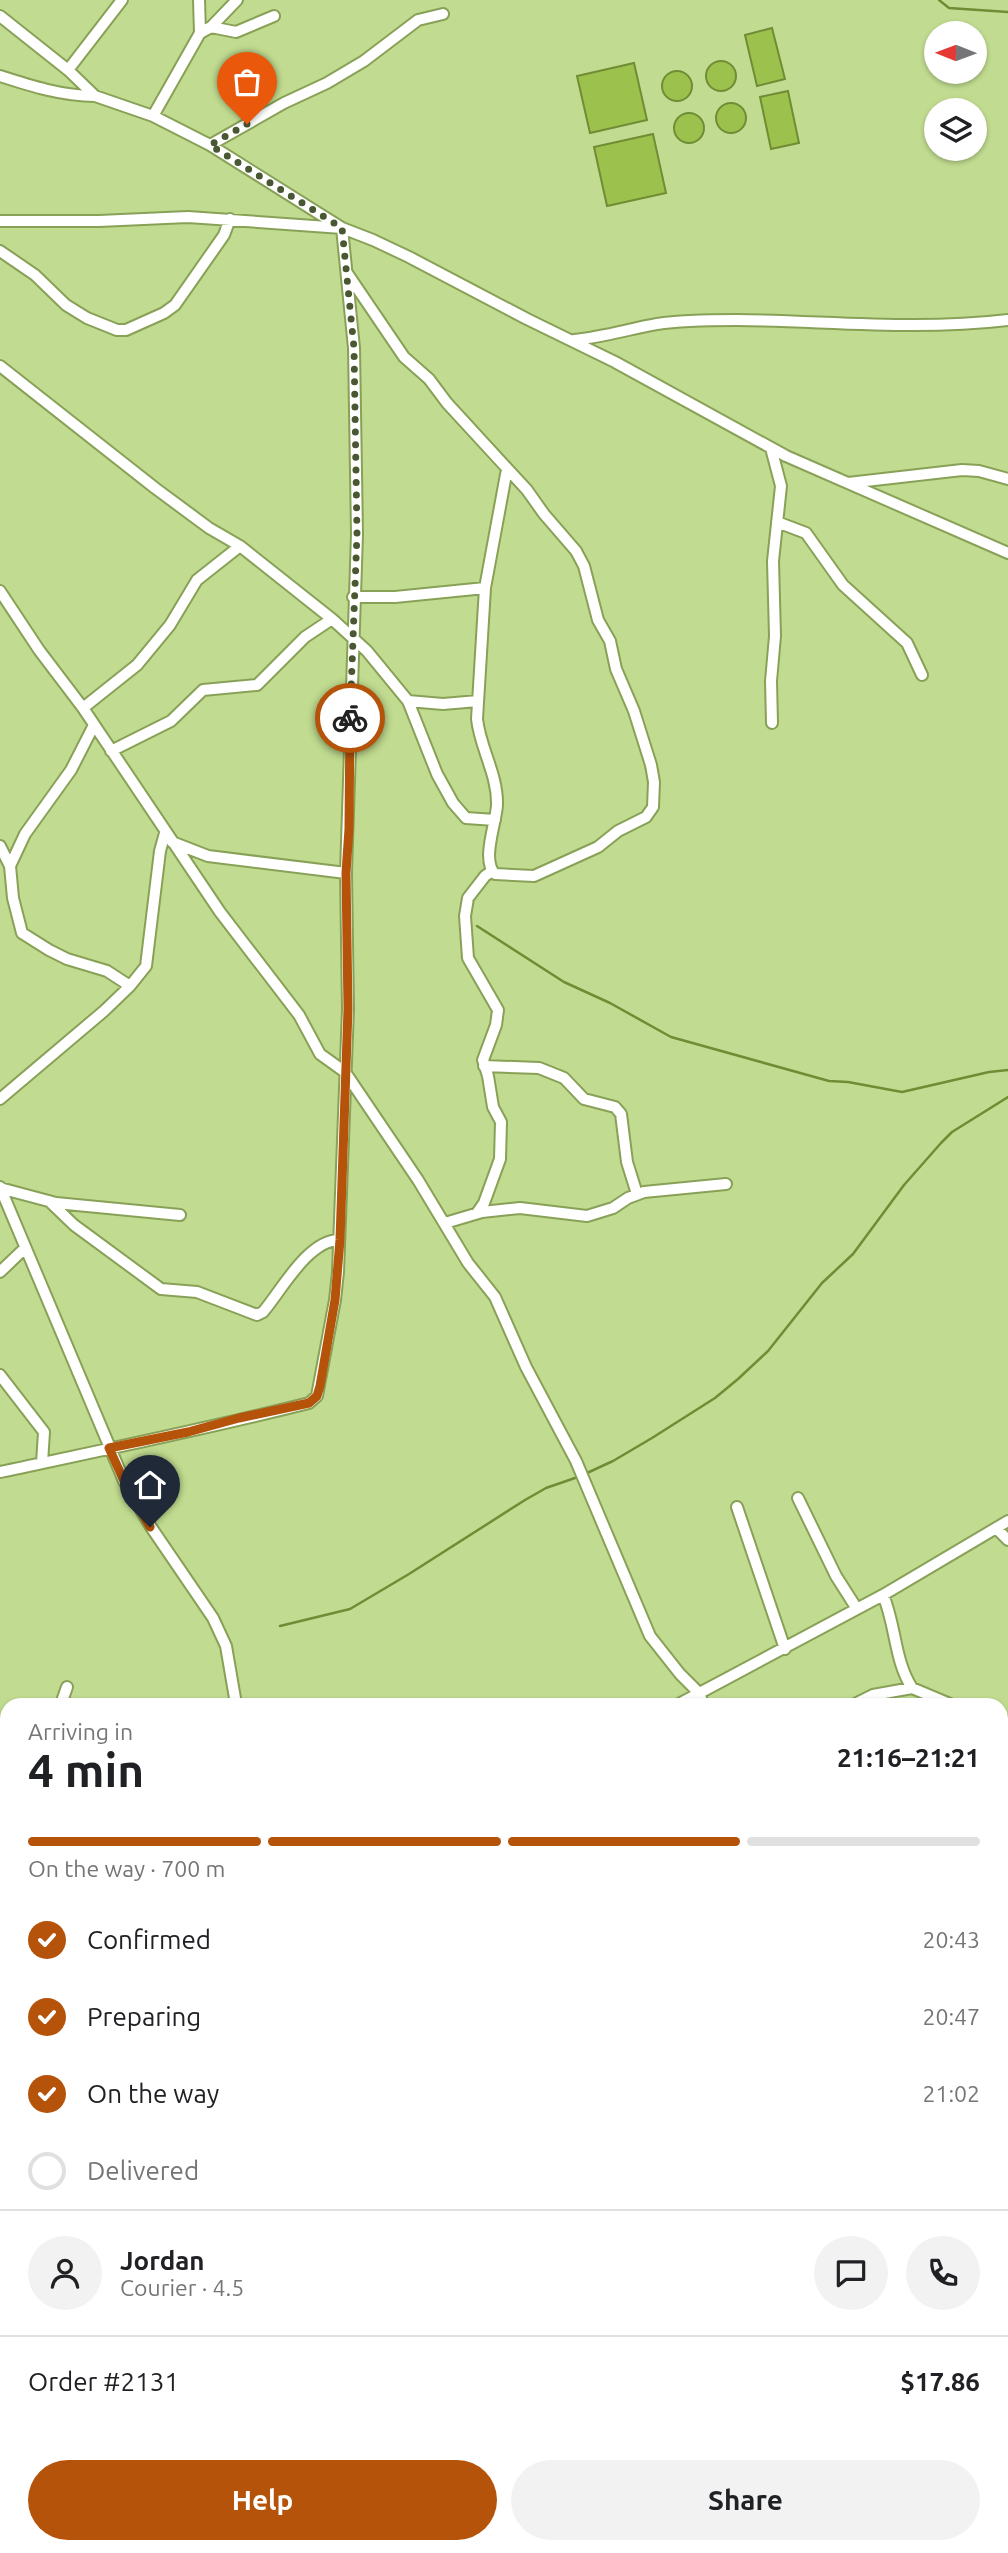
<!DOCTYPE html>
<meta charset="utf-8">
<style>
body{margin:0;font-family:Ubuntu,sans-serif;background:#f2f2f2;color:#202124;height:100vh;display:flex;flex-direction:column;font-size:26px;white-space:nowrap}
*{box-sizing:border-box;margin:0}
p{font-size:23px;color:#757577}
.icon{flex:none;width:38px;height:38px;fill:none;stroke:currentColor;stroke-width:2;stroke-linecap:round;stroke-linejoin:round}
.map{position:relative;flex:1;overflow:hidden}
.sheet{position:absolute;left:0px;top:1698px;width:1008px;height:856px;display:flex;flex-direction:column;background:#fff;border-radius:21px 21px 0 0;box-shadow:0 2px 5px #0004}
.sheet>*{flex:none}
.needle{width:46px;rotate:271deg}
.controls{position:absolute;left:924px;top:21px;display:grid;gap:14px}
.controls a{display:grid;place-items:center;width:63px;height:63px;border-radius:50%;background:#fff;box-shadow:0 2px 5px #0004;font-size:35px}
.pin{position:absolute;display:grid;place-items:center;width:60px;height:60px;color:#fff;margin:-72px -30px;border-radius:50% 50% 50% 0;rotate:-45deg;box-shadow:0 0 7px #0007}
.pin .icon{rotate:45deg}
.courier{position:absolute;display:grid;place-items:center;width:70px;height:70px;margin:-35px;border:5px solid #b45309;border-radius:50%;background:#fff;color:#222;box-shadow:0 2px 9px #0007}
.head em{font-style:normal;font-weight:600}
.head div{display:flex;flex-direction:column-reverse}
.head{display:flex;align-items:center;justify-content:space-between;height:119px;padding:0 28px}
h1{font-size:46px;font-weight:600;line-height:52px}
.bar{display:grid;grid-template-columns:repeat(4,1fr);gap:10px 7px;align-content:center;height:84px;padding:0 28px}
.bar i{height:9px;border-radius:5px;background:#e0e0e0}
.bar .active{background:#b45309}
.bar p{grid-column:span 4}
.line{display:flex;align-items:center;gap:18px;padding:0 28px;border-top:2px solid #e0e0e0}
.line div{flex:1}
.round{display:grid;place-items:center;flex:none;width:74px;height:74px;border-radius:37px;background:#f2f2f2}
ol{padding:0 28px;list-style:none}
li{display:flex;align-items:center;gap:21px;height:77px}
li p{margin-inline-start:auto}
li .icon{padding:7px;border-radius:50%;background:#b45309;color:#fff;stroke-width:4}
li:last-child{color:#757577}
li i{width:38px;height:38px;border:4px solid #e0e0e0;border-radius:50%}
.button{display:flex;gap:14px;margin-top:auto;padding:14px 28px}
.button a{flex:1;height:80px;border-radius:42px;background:#b45309;color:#fff;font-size:28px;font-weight:600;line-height:80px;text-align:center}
.button a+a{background:#f2f2f2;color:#202124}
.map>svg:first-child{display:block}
.water{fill:#9cc14c;stroke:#708c35;stroke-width:2}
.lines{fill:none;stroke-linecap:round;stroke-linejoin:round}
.stream{stroke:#708c35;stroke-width:2.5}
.street-casing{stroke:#88a157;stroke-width:14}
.street{stroke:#fff;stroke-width:10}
.done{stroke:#495732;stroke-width:7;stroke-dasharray:0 12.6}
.route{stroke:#b45309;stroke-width:9}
</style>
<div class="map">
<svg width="1008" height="2553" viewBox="0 0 1008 2553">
<rect width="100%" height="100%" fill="#c1dc90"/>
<path class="water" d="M772,28L785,79L757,86L745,35Z
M706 76a15 15 0 1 1 30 0a15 15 0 1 1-30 0Z
M634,63L647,120L590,133L577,76Z
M662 86a15 15 0 1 1 30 0a15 15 0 1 1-30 0Z
M788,91L799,143L771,149L760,97Z
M716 118a15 15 0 1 1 30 0a15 15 0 1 1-30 0Z
M674 128a15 15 0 1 1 30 0a15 15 0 1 1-30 0Z
M653,134L666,193L607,206L594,147Z"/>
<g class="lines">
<path class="stream" d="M939,0L949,8L1008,12
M477,926L564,982L610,1003L671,1037L829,1081L848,1082L902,1092L989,1072L1008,1070
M587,1473L613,1461L652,1438L715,1398L738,1379L768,1351L822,1283L853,1254L904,1185L941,1143L952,1132L1008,1097
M280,1626L350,1609L409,1574L525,1500L546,1488L575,1478"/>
<defs>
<path id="street" d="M199,0L200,33
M0,16L68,70L95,96L153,116L210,145L342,228L354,348L357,534L346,873L348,1009L338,1272L335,1300L317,1396L309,1403C206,1429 103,1450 0,1472
M211,27L236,32L274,16
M68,70L122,0
M0,76C31,86 62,96 95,96
M153,116L200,33L211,27L237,0
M210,145L284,103L327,83L364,61L418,20L443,14
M0,221H99L188,217L342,228L373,240L409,257L527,319L615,362L786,456L1008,553
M0,251L35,275L66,305L87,318L117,330H126L164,313L175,305L224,235L230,219
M347,273L404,357L429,379L447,403L527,490L544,514L576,551L584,566L598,620L610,641L616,669L634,711L651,765L654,782L653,807L646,817L618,831L598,847L534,876L495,874C481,860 496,824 497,805C498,775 480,748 477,719L485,588L507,469
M574,340C603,337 629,329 657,324C683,320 711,320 737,320C828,321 917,331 1008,320
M0,366L155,488L209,528L240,546L332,619L367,651L408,701L437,774L453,803L466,818L495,820
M771,448L781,486L773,561L775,636L771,681L772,723
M848,483L962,470L979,471L1008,479
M777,522L806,533L843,585L907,643L922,675
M0,591L39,650L83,708L220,912L299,1015L320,1054L345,1072L418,1180L468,1263L495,1297L526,1367L576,1461L650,1636L680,1674L699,1693L703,1704
M353,597H395L485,588
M408,701L443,704L478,701
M83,708L137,665L170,625L197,580L240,546
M111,751L171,721L203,690L257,685L305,637L332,619
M172,842L208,856L346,873
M0,846L10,866L13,898L22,933L49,950L67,959L107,971L130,986
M10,866L25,834L71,770L94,725
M484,1066L539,1068L564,1078L584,1099L615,1107L621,1114L627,1162L637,1194
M0,1099L104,1011L130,986L146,966L160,851L165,833
M0,1187L124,1481L151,1527L213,1618L226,1646L236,1704
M0,1188L56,1203L180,1215
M49,1201L74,1225L161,1289L197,1292L257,1315L263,1312C281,1291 308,1240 339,1240
M477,1213L484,1203L500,1159L501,1122L493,1107L488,1076L483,1060L496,1025L498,1010L468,958L465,916L468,898L485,876L492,871
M445,1223L482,1212L520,1208L587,1216L613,1208L628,1198L644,1192L726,1184
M0,1272L25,1248
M0,1375L44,1432L42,1463
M798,1498L836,1576L857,1609
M737,1507L785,1649
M996,1528L1008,1540
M883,1595C896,1625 894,1660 912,1688
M61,1704L67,1687
M679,1704L883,1595L1008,1521
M855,1704L873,1695L912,1688L950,1704
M1001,1720L1008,1722
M0,1947L7,1945
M0,2153L7,2151
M0,2340L7,2339
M1001,2415L1008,2420
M0,2489L7,2487
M660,2553L663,2546"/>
</defs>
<use href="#street" class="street-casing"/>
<use href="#street" class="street"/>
</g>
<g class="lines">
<path class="done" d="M247,124L210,145L342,228L354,348L357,534L350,718"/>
<path class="route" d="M150,1527L124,1481L109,1448L188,1432L239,1418L309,1403L317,1396L320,1386L335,1300L340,1240L348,1009L346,873L349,829L350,718"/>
</g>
</svg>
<div class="controls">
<a><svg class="needle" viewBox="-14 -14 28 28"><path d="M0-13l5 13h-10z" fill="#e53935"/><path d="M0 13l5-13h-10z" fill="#757577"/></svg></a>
<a><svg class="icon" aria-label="layers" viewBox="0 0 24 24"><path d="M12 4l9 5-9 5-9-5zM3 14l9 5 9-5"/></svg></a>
</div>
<div class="pin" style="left:247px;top:124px;background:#ea580c"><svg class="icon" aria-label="bag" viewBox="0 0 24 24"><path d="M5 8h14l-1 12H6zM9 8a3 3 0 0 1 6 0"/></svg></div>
<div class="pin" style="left:150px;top:1527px;background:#1f2937"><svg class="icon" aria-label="home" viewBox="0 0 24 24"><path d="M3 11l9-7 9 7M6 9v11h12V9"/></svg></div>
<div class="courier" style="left:350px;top:718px"><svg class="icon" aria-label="bike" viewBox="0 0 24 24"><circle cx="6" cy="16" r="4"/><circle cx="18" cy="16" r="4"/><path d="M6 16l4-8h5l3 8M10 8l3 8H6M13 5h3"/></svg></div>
<section class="sheet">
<div class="head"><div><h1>4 min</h1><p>Arriving in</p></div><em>21:16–21:21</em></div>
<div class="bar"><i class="active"></i><i class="active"></i><i class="active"></i><i></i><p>On the way · 700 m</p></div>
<ol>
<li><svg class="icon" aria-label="check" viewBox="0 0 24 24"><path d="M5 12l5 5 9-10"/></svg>Confirmed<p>20:43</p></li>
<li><svg class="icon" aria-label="check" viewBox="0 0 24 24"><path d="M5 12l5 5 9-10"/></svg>Preparing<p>20:47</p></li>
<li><svg class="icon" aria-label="check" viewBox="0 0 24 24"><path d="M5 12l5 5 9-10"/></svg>On the way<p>21:02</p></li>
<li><i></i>Delivered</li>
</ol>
<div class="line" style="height:126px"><a class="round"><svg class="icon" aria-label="person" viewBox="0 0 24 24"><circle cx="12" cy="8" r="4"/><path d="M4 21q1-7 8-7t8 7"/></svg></a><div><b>Jordan</b><p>Courier · 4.5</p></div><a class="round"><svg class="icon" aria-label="chat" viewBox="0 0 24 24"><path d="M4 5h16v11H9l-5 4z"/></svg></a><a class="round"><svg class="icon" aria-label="phone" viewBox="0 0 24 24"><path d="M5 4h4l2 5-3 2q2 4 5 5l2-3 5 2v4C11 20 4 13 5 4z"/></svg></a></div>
<div class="line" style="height:91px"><div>Order #2131</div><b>$17.86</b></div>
<div class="button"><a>Help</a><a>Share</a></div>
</section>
</div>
